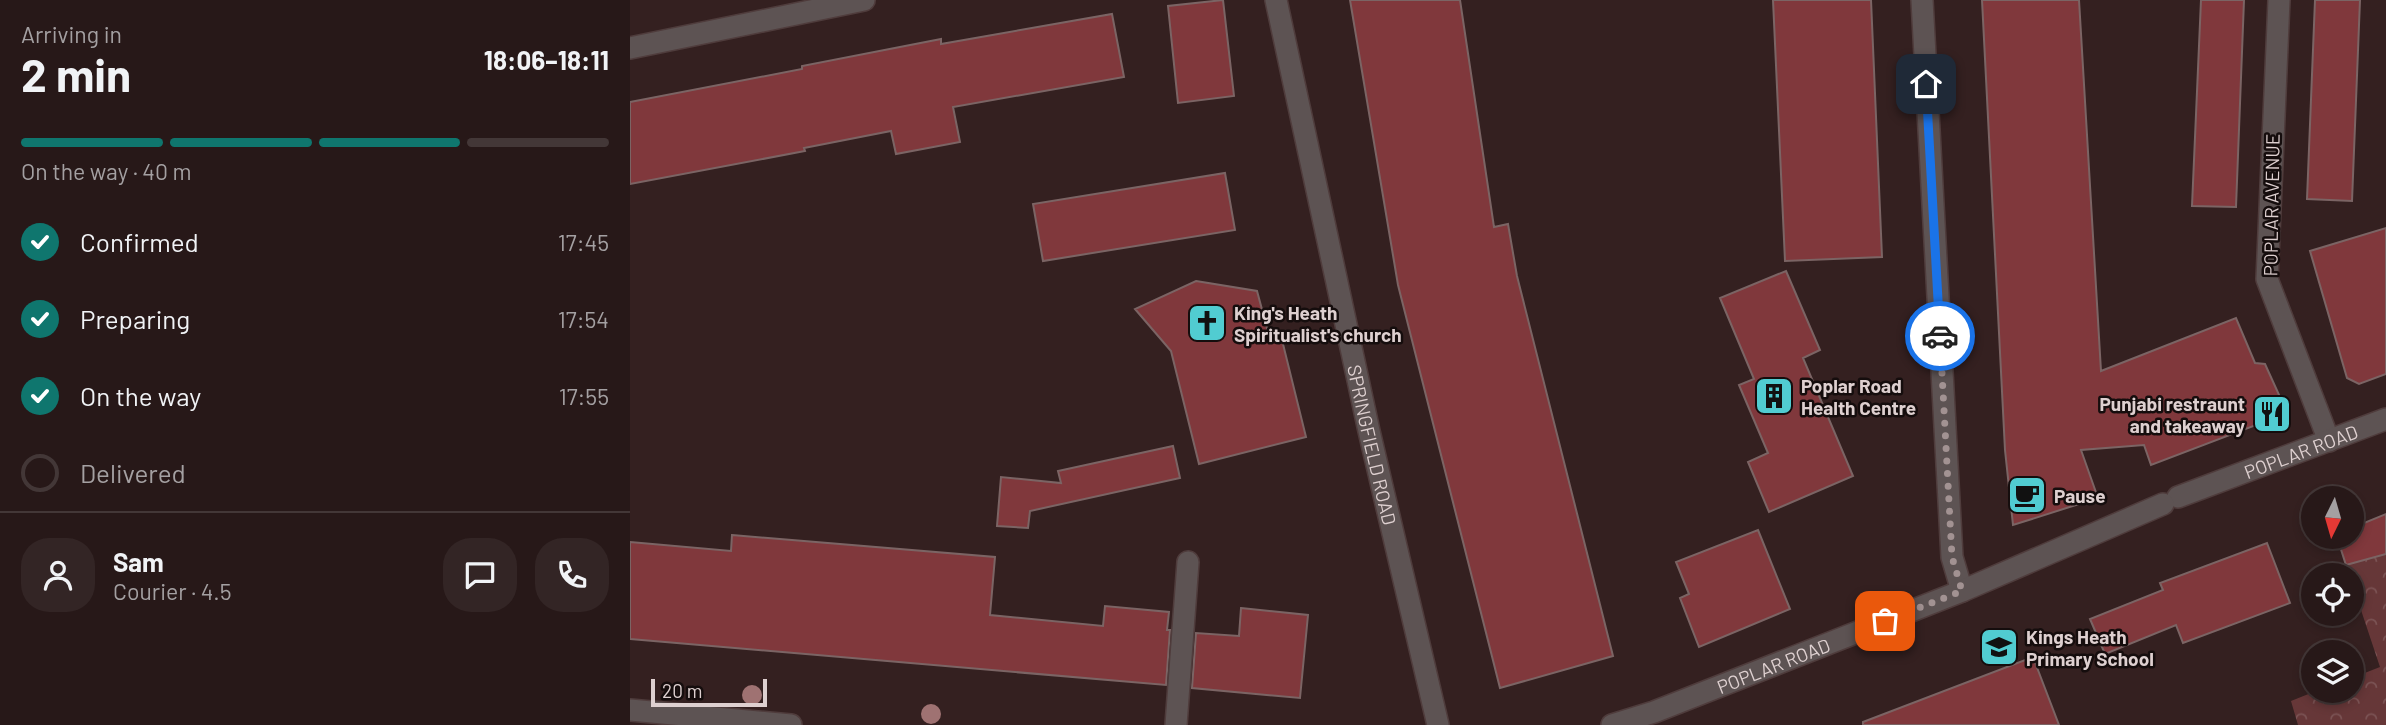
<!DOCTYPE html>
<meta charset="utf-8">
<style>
body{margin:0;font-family:Barlow,sans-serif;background:#332525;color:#f1f3f6;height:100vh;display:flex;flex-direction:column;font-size:26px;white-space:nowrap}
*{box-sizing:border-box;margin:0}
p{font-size:23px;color:#a4a0a2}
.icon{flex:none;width:38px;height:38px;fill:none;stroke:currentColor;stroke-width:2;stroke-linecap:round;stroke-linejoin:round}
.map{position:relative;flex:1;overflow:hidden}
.side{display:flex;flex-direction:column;background:#271818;width:630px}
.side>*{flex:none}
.needle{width:46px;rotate:185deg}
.buttons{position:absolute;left:1671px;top:486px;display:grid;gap:14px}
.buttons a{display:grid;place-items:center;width:63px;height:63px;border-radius:50%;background:#271818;box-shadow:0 4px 10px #0003,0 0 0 2px #433737;font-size:35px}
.scale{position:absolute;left:21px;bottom:18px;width:116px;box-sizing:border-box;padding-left:7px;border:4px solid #ded0d0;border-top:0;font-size:19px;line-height:24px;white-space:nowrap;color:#ded0d0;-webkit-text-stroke:5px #150d0d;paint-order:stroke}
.pin{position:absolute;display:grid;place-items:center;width:60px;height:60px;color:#fff;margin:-30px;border-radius:14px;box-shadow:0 4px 10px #0006}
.courier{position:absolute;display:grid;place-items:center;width:70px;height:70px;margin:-35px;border:5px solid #1a73e8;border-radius:50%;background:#fff;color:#222;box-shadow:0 2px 9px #0007}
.overview em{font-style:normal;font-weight:700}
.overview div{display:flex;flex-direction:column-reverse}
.overview{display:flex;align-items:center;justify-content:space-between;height:119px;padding:0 21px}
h1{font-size:46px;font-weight:700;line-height:52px}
.bar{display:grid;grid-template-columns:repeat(4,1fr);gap:10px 7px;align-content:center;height:84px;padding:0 21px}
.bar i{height:9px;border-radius:5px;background:#433737}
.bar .on{background:#0f766e}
.bar p{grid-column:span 4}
.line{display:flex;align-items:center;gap:18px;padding:0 21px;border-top:2px solid #433737}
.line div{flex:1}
.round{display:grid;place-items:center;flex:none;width:74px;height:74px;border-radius:28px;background:#332525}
ol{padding:0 21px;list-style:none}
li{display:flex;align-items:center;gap:21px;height:77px}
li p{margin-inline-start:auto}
li .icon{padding:7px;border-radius:50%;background:#0f766e;color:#fff;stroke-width:4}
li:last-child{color:#a4a0a2}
li i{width:38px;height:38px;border:4px solid #433737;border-radius:50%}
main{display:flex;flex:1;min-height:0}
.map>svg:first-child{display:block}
.forest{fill:url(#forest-crowns)}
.building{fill:#80383c;stroke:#7b6464;stroke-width:2}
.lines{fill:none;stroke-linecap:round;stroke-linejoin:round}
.lane-casing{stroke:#4f3c3c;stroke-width:24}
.street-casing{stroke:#4f3c3c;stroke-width:24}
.lane{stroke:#5d5353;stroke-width:21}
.street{stroke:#5d5353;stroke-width:21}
.tree{fill:#9f7272}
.done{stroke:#a29292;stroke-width:7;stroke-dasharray:0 12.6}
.route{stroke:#1a73e8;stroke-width:9}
.labels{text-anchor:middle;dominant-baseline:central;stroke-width:5;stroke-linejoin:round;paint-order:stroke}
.street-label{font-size:19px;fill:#ded0d0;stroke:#150d0d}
.poi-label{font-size:19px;font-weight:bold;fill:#ded0d0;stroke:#150d0d;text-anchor:start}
</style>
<main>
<section class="side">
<div class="overview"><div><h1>2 min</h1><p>Arriving in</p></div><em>18:06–18:11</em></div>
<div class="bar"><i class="on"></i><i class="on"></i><i class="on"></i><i></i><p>On the way · 40 m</p></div>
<ol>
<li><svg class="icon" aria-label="check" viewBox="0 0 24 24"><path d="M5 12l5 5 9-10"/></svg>Confirmed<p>17:45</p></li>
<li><svg class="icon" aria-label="check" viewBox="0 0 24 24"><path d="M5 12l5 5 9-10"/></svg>Preparing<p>17:54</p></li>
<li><svg class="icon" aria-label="check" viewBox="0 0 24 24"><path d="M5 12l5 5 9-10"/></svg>On the way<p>17:55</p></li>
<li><i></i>Delivered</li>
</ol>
<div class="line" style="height:126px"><a class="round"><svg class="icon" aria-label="person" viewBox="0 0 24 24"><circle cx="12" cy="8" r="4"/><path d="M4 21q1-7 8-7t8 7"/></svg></a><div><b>Sam</b><p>Courier · 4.5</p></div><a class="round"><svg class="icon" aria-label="chat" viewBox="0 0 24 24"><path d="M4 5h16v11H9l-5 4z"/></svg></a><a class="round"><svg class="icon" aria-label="phone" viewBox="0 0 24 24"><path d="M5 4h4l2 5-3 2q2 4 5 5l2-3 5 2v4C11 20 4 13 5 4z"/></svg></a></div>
</section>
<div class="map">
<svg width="1756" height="725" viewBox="0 0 1756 725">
<defs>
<pattern id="forest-crowns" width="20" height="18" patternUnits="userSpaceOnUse" patternTransform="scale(1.75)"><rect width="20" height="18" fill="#663738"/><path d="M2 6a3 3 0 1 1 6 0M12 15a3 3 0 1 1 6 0" fill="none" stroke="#7b5354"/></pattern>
</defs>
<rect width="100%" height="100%" fill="#342020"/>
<path class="forest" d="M1756,554V725H1668L1661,701L1686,691H1722V678L1750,667L1722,583V576H1720L1716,565Z"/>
<path class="building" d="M593,0L604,96L548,103L538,6Z
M720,0H830L864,227L878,224L887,276L983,656L870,688L768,285Z
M1143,0H1241L1252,257L1155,261Z
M1352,0H1449L1471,371L1606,318L1625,363L1635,364L1650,397L1651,409L1642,419L1521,465L1514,445L1451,450L1468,498L1383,525L1375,450Z
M1571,0H1614L1606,207L1562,206Z
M1685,0H1730L1722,201L1677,199Z
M482,14L494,77L323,107L330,142L266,154L261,131L174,148L175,151L0,184V102L172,69V66L311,39V44Z
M595,173L605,230L413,261L403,204Z
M1756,228V374L1729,384L1717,378L1680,251Z
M1156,271L1190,350L1173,358L1223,476L1139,512L1118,462L1138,453L1109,385L1124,379L1090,298Z
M566,281L627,291L641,343L652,340L676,437L569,464L541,351L505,309Z
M543,446L550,478L400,511L398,528L367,526L371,477L431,483L428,471Z
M1756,514V554L1716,565L1707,537H1722V528Z
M1128,530L1160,609L1069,647L1050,598L1059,594L1046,562Z
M102,535L365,557L360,615L473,626L475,606L539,612L537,630H540L536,685L0,639V542L101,551Z
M1637,543L1660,603L1553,643L1546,625L1475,654L1460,619L1533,590L1530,583Z
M611,608L678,615L670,698L562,688L566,633L609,636Z
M1403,657L1429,725H1233V722Z"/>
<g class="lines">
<defs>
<path id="lane" d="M546,725L558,562"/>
<g id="street">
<path id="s1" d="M646,0L739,431L808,725"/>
<path d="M1292,0L1322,557L1332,591"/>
<path d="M1649,0L1637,279L1699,441"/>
<path d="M0,48L234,0"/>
<path id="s2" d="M1548,497L1756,419"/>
<path d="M0,710L161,725"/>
<path id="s3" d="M982,725L1024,712L1332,591L1533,504"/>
</g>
</defs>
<use href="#lane" class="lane-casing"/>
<use href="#street" class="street-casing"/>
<use href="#lane" class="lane"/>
<use href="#street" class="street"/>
</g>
<g class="tree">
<circle cx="122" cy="695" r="10"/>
<circle cx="301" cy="714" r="10"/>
</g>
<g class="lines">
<path class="done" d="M1255,621L1332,591L1322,557L1310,336"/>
<path class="route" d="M1296,84L1310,336"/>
</g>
<defs>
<symbol id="church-square" viewBox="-11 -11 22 22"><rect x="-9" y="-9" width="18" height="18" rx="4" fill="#51ccd1" stroke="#150d0d"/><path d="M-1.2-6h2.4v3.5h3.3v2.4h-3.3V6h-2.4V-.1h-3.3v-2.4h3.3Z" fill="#111"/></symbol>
<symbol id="building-square" viewBox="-11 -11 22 22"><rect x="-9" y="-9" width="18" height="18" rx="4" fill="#51ccd1" stroke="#150d0d"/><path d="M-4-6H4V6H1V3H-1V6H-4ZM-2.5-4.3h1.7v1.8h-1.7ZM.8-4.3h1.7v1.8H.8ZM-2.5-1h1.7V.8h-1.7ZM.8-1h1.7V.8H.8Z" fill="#111"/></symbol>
<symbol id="restaurant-square" viewBox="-11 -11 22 22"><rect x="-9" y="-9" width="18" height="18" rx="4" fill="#51ccd1" stroke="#150d0d"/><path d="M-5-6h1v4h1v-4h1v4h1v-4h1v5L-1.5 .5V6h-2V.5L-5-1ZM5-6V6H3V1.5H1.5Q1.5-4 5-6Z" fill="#111"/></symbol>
<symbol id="cafe-square" viewBox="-11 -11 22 22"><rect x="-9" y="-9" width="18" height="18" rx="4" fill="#51ccd1" stroke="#150d0d"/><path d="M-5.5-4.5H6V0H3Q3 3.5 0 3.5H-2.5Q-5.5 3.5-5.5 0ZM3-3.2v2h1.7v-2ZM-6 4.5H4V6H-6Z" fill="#111"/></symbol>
<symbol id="school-square" viewBox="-11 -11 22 22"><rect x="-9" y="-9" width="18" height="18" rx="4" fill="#51ccd1" stroke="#150d0d"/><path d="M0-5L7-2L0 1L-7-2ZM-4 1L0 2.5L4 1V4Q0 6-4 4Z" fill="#111"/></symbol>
</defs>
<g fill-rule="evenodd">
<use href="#church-square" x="555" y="301" width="44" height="44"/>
<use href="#building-square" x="1122" y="374" width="44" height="44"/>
<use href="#restaurant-square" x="1620" y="392" width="44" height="44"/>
<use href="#cafe-square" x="1375" y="473" width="44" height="44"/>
<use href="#school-square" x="1347" y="625" width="44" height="44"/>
</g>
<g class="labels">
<g class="street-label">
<text transform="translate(1641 205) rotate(-89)">POPLAR AVENUE</text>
<text stroke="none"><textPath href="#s1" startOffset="455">SPRINGFIELD ROAD</textPath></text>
<text stroke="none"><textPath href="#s2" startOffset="131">POPLAR ROAD</textPath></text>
<text stroke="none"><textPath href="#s3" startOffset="172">POPLAR ROAD</textPath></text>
</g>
<g class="poi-label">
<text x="604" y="312">King's Heath<tspan x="604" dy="22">Spiritualist's church</tspan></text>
<text x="1171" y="385">Poplar Road<tspan x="1171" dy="22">Health Centre</tspan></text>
<text x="1615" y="403" text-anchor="end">Punjabi restraunt<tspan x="1615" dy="22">and takeaway</tspan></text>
<text x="1424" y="495">Pause</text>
<text x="1396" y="636">Kings Heath<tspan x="1396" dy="22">Primary School</tspan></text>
</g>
</g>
</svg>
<div class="buttons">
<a><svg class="needle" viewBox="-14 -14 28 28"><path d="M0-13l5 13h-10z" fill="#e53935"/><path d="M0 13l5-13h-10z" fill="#a4a0a2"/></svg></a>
<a><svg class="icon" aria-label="locate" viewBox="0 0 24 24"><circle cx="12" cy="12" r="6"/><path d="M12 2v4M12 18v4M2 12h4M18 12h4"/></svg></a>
<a><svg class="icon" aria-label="layers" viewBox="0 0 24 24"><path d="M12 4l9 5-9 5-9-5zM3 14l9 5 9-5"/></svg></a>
</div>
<div class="scale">20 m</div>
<div class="pin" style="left:1255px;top:621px;background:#ea580c"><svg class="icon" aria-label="bag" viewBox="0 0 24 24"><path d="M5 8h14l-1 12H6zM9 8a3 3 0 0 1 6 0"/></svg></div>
<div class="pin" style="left:1296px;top:84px;background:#1f2937"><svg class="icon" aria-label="home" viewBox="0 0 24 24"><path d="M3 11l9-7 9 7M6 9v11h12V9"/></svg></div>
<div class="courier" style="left:1310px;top:336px"><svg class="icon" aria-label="car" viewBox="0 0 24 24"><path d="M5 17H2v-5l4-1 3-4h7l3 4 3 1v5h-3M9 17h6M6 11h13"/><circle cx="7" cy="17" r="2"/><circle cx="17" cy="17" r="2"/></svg></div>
</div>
</main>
